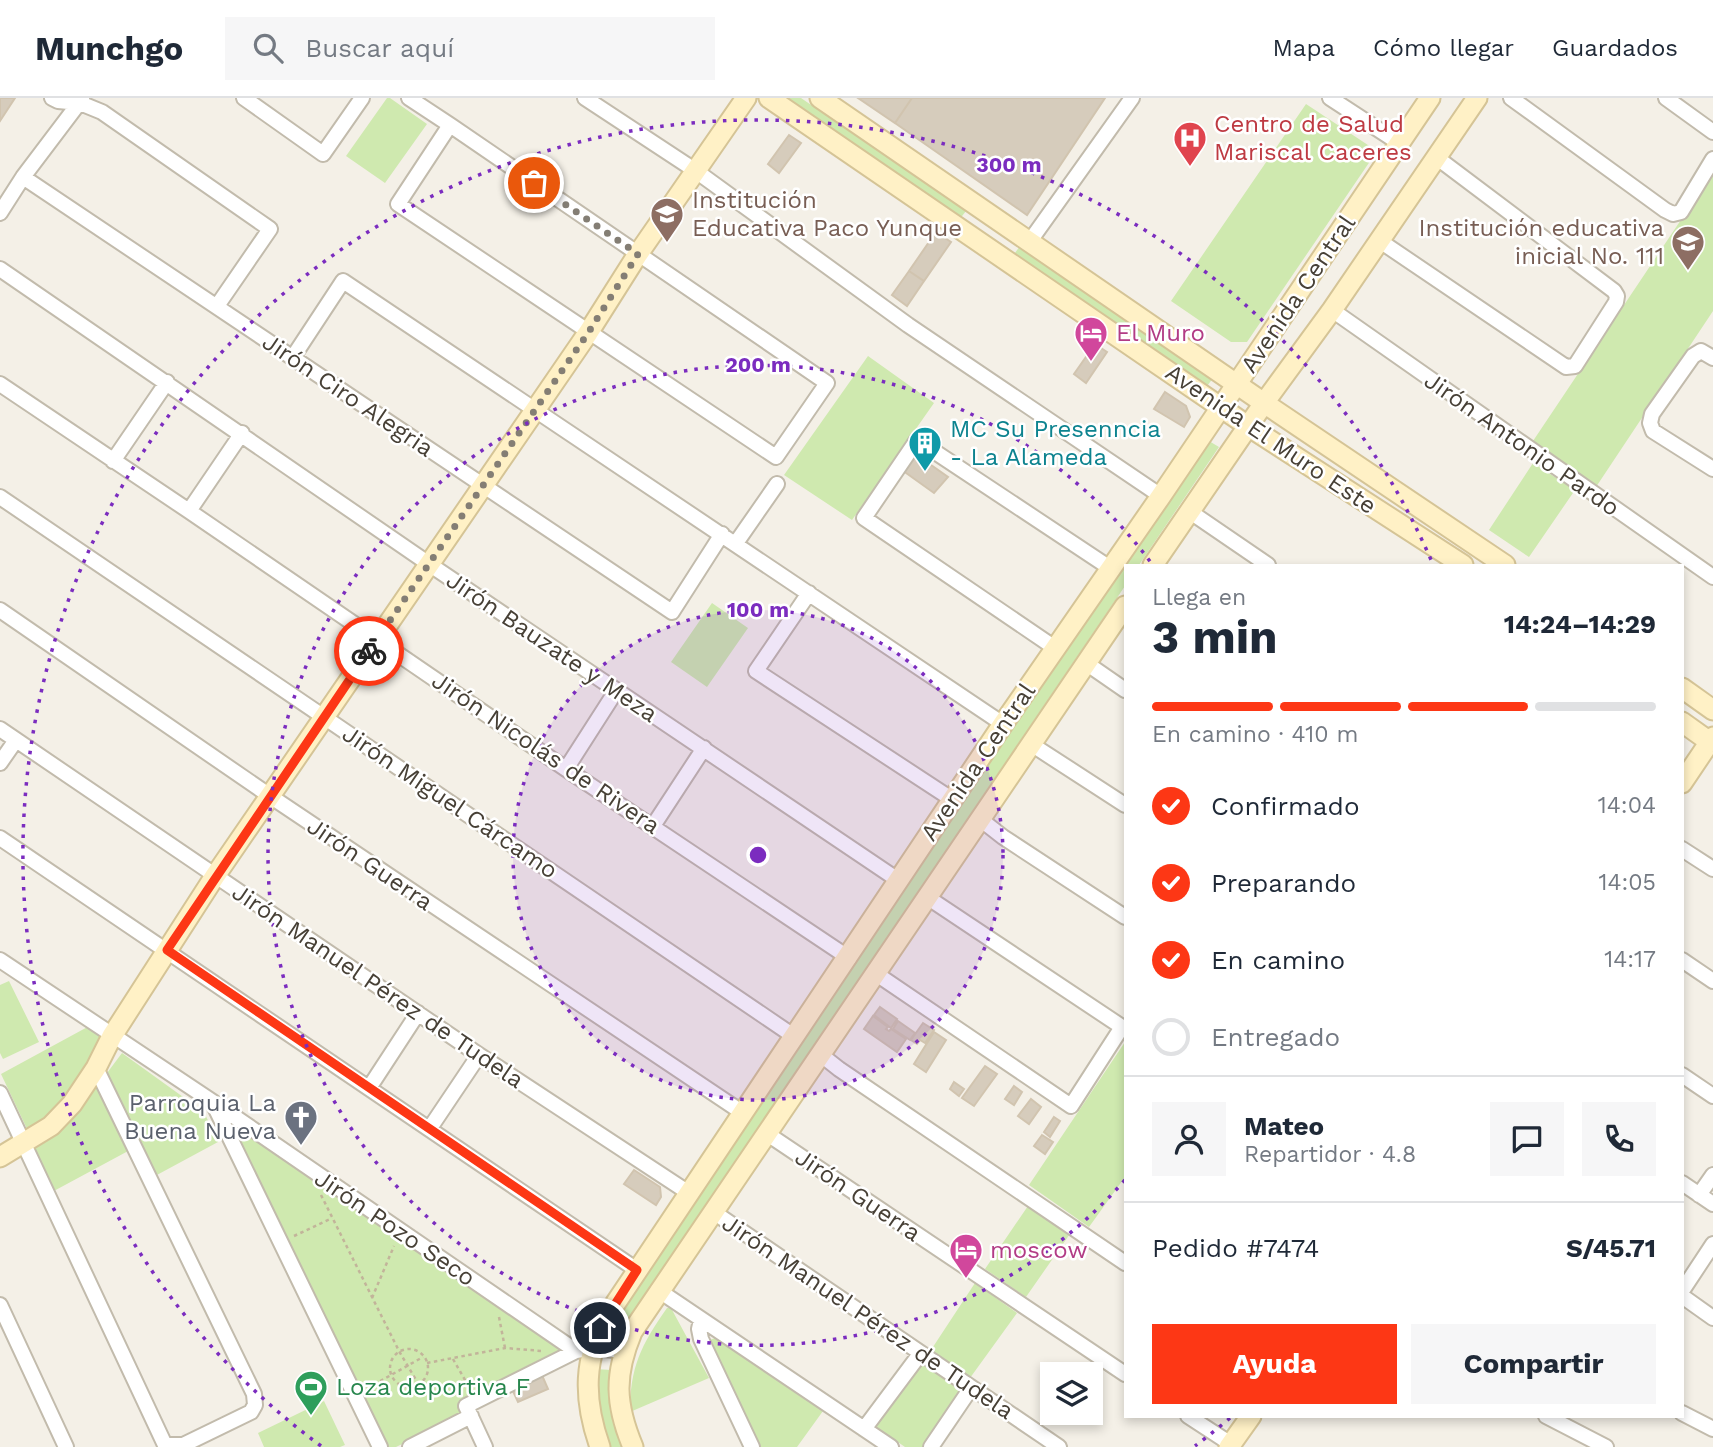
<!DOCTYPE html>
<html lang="es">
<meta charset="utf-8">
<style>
body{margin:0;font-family:"Work Sans",sans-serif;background:#f6f6f7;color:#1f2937;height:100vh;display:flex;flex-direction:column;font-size:26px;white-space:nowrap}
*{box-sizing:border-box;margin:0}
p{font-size:23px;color:#747a83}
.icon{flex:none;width:38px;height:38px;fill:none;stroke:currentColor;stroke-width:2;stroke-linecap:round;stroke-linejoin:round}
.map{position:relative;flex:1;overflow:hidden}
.details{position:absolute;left:1124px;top:466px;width:560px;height:854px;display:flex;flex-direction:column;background:#fff;border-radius:0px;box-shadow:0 4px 10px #0003}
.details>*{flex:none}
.tools{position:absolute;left:1040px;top:1264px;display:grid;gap:14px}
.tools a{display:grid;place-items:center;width:63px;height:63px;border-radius:0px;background:#fff;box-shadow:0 4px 10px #0003;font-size:35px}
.pin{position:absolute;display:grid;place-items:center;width:60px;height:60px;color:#fff;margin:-30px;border:4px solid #fff;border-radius:50%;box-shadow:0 2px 7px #0007}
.courier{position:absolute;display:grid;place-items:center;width:70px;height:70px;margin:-35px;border:5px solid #fd3715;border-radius:50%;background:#fff;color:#222;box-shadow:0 2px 9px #0007}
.headline em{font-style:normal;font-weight:700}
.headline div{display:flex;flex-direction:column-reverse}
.headline{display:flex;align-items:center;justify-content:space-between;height:119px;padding:0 28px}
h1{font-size:46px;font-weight:700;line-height:52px}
.bar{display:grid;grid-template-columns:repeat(4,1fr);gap:10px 7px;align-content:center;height:84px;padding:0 28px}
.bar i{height:9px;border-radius:5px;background:#e0e1e3}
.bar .on{background:#fd3715}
.bar p{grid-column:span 4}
.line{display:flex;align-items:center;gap:18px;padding:0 28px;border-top:2px solid #e0e1e3}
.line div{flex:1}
.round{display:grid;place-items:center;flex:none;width:74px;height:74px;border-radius:0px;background:#f6f6f7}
ol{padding:0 28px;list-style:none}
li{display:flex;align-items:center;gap:21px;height:77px}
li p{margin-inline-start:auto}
li .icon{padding:7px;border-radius:50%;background:#fd3715;color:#fff;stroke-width:4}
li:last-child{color:#747a83}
li i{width:38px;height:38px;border:4px solid #e0e1e3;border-radius:50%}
.cta{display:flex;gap:14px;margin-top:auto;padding:14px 28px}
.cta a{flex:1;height:80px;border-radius:0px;background:#fd3715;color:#fff;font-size:28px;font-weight:700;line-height:80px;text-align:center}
.cta a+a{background:#f6f6f7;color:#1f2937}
header{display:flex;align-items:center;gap:42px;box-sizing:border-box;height:98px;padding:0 35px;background:#fff;border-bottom:2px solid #e0e1e3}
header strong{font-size:33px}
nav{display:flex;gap:38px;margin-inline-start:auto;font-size:24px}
.search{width:490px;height:63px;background:#f6f6f7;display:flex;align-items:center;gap:18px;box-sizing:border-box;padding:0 24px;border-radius:0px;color:#747a83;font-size:26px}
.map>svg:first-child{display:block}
.green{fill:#cfe9af}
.building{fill:#d6ccbc;stroke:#d1c4af;stroke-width:2}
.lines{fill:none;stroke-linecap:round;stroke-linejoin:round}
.street-casing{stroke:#c2bbac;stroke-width:18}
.secondary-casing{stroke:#d5c496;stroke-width:23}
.path{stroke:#c2b49a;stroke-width:2.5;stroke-dasharray:3.5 3.5;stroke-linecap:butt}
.street{stroke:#fff;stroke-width:14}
.secondary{stroke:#fff1c6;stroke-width:19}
.done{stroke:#847e74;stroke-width:7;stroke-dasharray:0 12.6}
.route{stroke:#fd3715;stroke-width:9}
.ring{fill:none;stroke:#7b2cbf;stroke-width:3.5;stroke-dasharray:3.5 7}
.labels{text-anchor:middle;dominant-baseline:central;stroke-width:5;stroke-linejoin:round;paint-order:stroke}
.health-label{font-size:24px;fill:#be3a42;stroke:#fff;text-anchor:start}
.education-label{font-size:24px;fill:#785e54;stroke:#fff;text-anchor:start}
.street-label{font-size:24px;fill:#474036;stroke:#fff}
.hotel-label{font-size:24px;fill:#b23c85;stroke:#fff;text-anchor:start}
.culture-label{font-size:24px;fill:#0d838f;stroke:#fff;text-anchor:start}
.worship-label{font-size:24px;fill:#5b616d;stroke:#fff;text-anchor:end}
.leisure-label{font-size:24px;fill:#27864d;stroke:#fff;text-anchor:start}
.centre{fill:#7b2cbf;stroke:#fff;stroke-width:3.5}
.ring-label{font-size:21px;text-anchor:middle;font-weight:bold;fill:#7b2cbf;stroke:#fff;stroke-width:5;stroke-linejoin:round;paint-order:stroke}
</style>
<header>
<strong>Munchgo</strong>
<div class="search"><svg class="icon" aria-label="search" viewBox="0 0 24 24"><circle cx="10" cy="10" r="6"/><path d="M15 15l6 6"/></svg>Buscar aquí</div>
<nav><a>Mapa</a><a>Cómo llegar</a><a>Guardados</a></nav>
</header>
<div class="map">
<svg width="1713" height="1349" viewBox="0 0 1713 1349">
<rect width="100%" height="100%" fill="#f4f0e7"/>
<path class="green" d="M387,0H390L427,26L385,85L346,58Z
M781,0H801L966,113L959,122Z
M1306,6L1377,53L1247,244H1231L1171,203Z
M1713,74V213L1596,389L1531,346Z
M1020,148L1213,280L1205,291L1012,159Z
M868,258L934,305L852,422L784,377Z
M1209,343L1219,349L1139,467H1125V488L639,1206L625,1233L621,1236L612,1233V1225L795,949Z
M1533,365L1575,392L1529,459L1489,432Z
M712,505L748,530L707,589L671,564Z
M9,883L39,944L3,961L0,955V887Z
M93,926L104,939C85,975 63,1011 28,1033L1,976Z
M1125,944V1079L1089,1129L1029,1087Z
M122,955L204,1014L218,1044L155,1078L107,975Z
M97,978L130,1052L52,1094L33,1049Z
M224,1015L564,1255L466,1315L396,1349H384Z
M1030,1105L1072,1133L1026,1199L985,1171Z
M975,1185L1017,1215L970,1280L929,1255Z
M667,1210H671L709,1280L630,1314C630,1269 641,1247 667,1210Z
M715,1240L823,1313L797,1349H760L710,1249V1242Z
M921,1264L965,1292L927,1349H905L876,1329Z
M594,1271L612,1272C610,1304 610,1319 624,1349H605Z
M324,1303L345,1347L340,1349H264L258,1335Z"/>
<path class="building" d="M0,0H15L0,23Z
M858,0H912L895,25Z
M912,0H1105L1027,117L895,25Z
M789,37L801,45L779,75L768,66Z
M936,134L951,144L924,183L909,173Z
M909,173L924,183L907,208L892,197Z
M1095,246L1107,254L1086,285L1074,276Z
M1165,294L1186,308L1190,319L1184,329L1154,311Z
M914,355L948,379L934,395L902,372Z
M880,909L897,921L891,930L874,917Z
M873,918L888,929L886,931L889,933L891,931L906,941L897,954L864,931Z
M898,923L915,935L910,942L893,931Z
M923,925L934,932L925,945L920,942L917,946L911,942Z
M934,934L946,942L926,974L914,966Z
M985,968L997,976L974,1008L962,1000Z
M954,984L964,991L959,998L950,991Z
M1014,988L1022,994L1014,1007L1005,1001Z
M1031,1001L1041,1009L1029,1026L1018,1018Z
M1054,1019L1060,1023L1050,1039L1044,1034Z
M1042,1037L1053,1044L1045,1056L1034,1048Z
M634,1072L660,1089L661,1099L656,1107L624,1086Z
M541,1275L548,1291L518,1304L511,1289Z"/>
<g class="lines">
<defs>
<path id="street" d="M52,0L58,3L80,5L102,14L270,131L217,208
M244,0L323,56L362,0
M409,0L450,27L827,285L776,359L398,106L450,27
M585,0L696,73L908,227L1161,398
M1330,0L1399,45
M1511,0L1665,112L1673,116L1681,114L1713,61
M1666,0L1713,34
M23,79L672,514L722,436
M0,115L23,79L82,1
M1030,143L1132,0
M1380,143L1566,269L1575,268L1616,204L1617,198L1614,193L1436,59
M0,171L429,466L898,782
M1332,212L1713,479
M293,259L343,183L1003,626
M1713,260L1701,253L1693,258L1652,316L1650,325L1653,333L1713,371
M0,286L189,413L566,671L849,860
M113,363L167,284
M0,399L795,939
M189,413L242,335
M1189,413L1268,467
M736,445L777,386
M809,495L756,573L953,702
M0,512L270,698L743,1015
M1055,550L864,420L917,342L1110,470
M1086,565L1125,592
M0,631L479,957L689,1095
M1031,646L1125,707
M0,665L16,642
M566,671L616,593
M980,721L1003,739L1125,819
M653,728L704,650
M0,740L637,1172
M1682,751L1713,771
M0,862L213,1004L576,1253L593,1250L624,1253
M1682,862L1713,883
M875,875L1071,1008L1122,929L927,799
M820,956L839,971L1125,1165
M1682,977L1713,998
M369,990L418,915
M0,995L165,1347H183L251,1314L255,1307L254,1296L96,970
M214,1007L380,1349
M430,1030L479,957
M766,1035L1125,1276
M1682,1085L1713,1106
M1699,1097L1713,1077
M712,1113L1059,1349
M658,1192L891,1349
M1682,1193L1713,1146
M1682,1198L1713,1220
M0,1207L66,1349
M701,1222L699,1231L701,1241L752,1349
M1682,1315L1713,1331
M1188,1318L1231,1346
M1546,1318L1606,1349
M864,1331L920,1256
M410,1349L471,1318
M485,1349L466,1308L576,1253
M931,1349L971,1290"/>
<path id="secondary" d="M769,0L1248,328L1463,467
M820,0L1264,305L1505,467
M1153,467L1264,305L1332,212L1477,0
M1682,590L1713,612
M1682,624L1710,644
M1682,685L1713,639
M0,1059L51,1028L72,1006L96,970L112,938L215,778L588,235L638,156L746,0
M600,1349C583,1301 583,1259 609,1215L1003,626L1161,398L1430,0
M633,1349C615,1306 614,1277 632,1234L1125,508
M1229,1349L1251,1318"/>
</defs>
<use href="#street" class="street-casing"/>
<use href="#secondary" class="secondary-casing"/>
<path class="path" d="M321,1097L399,1253L419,1287
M294,1138L332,1120
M372,1200L394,1148
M499,1219L505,1250
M390 1270a19 19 0 1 1 38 0a19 19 0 1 1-38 0Z
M453,1261L469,1289
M427,1265L505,1250L542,1253
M368,1290L423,1259"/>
<use href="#street" class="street"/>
<use href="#secondary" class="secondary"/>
</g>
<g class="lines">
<path class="done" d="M369,553L588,235L638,156L534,85"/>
<path class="route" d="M369,553L167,852L637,1172L600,1230"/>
</g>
<circle cx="758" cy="757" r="245" fill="#7b2cbf" fill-opacity=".12"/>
<g class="ring">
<circle cx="758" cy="757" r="245"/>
<path d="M1125 1082A490 490 0 1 1 1152 466"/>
<path d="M1230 1320A735 735 0 0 1 1195 1348M321 1348A735 735 0 1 1 1432 464"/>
</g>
<defs>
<symbol id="hospital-pin" viewBox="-11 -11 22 30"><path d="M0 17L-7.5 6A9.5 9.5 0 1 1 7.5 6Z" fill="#e0444e" stroke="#fff"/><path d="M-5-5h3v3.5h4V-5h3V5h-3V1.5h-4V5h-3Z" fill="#fff"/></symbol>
<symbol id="school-pin" viewBox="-11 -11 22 30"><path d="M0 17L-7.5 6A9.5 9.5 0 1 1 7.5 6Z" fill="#8d6e63" stroke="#fff"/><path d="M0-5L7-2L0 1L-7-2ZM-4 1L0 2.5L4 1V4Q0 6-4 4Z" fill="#fff"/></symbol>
<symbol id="hotel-pin" viewBox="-11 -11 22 30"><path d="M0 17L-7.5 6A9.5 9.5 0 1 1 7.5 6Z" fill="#d1479c" stroke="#fff"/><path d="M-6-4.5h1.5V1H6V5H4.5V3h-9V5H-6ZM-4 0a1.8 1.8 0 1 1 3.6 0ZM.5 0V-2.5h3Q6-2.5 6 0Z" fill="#fff"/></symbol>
<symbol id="building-pin" viewBox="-11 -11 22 30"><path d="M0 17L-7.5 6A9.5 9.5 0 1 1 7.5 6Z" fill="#0f9aa8" stroke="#fff"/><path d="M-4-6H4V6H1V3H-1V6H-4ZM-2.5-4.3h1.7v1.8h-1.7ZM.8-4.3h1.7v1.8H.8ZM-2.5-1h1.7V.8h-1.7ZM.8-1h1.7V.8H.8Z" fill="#fff"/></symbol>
<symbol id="church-pin" viewBox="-11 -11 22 30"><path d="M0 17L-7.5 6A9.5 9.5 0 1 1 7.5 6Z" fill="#6b7280" stroke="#fff"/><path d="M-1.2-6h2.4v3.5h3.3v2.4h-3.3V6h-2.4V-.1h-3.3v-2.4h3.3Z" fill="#fff"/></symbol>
<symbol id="stadium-pin" viewBox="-11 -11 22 30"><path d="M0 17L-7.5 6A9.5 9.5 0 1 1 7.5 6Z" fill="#2e9e5b" stroke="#fff"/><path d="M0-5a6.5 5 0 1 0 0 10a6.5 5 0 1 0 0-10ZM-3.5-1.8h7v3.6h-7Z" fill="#fff"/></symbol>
</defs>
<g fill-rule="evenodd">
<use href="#hospital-pin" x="1171" y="21" width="38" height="52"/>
<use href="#school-pin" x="648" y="97" width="38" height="52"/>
<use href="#school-pin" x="1669" y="125" width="38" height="52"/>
<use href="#hotel-pin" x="1072" y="216" width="38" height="52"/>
<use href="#building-pin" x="906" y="326" width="38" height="52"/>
<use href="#church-pin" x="282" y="1000" width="38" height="52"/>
<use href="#hotel-pin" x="947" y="1133" width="38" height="52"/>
<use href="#stadium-pin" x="292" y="1270" width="38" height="52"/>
</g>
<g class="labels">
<g class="health-label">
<text x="1214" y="26">Centro de Salud<tspan x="1214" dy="28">Mariscal Caceres</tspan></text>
</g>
<g class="education-label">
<text x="692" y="102">Institución<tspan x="692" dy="28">Educativa Paco Yunque</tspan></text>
<text x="1664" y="130" text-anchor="end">Institución educativa<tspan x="1664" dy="28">inicial No. 111</tspan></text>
</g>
<g class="street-label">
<text transform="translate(1298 196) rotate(-56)">Avenida Central</text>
<text transform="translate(348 297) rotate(34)">Jirón Ciro Alegria</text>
<text transform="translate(1271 341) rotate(34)">Avenida El Muro Este</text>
<text transform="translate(1522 346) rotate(35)">Jirón Antonio Pardo</text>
<text transform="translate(552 549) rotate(34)">Jirón Bauzate y Meza</text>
<text transform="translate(546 655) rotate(34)">Jirón Nicolás de Rivera</text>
<text transform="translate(978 664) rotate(-56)">Avenida Central</text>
<text transform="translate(450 704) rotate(34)">Jirón Miguel Cárcamo</text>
<text transform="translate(370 766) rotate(34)">Jirón Guerra</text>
<text transform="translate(378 888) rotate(34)">Jirón Manuel Pérez de Tudela</text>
<text transform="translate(858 1097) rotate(34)">Jirón Guerra</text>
<text transform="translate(395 1130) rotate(34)">Jirón Pozo Seco</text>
<text transform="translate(868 1219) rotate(34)">Jirón Manuel Pérez de Tudela</text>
</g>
<g class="hotel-label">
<text x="1116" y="235">El Muro</text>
<text x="990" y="1152">moscow</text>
</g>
<g class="culture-label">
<text x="950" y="331">MC Su Presenncia<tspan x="950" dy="28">- La Alameda</tspan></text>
</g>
<g class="worship-label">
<text x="276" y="1005">Parroquia La<tspan x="276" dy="28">Buena Nueva</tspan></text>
</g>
<g class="leisure-label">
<text x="336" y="1289">Loza deportiva F</text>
</g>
</g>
<circle cx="758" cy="757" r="10" class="centre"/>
<g class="ring-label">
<text x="1009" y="74">300 m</text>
<text x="758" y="274">200 m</text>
<text x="758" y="519">100 m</text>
</g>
</svg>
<div class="tools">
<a><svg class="icon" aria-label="layers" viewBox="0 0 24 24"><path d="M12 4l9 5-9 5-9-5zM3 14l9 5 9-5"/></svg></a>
</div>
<div class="pin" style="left:534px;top:85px;background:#ea580c"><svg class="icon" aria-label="bag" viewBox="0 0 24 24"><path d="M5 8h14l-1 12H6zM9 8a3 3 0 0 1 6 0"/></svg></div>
<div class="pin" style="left:600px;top:1230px;background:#1f2937"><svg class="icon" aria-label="home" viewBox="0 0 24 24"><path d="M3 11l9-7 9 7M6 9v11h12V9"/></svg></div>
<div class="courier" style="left:369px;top:553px"><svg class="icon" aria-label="bike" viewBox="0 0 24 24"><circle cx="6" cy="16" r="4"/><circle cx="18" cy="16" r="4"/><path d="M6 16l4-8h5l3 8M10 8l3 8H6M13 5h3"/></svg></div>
<section class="details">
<div class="headline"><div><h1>3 min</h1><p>Llega en</p></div><em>14:24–14:29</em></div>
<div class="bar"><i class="on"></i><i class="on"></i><i class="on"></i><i></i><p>En camino · 410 m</p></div>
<ol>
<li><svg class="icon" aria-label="check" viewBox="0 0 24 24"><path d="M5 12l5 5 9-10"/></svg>Confirmado<p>14:04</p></li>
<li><svg class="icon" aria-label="check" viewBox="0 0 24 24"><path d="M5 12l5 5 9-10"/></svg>Preparando<p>14:05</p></li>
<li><svg class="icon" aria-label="check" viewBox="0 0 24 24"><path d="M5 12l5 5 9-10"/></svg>En camino<p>14:17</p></li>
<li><i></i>Entregado</li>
</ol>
<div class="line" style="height:126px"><a class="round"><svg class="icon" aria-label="person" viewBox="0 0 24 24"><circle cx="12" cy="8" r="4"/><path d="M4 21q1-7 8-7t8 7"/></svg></a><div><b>Mateo</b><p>Repartidor · 4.8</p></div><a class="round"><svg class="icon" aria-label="chat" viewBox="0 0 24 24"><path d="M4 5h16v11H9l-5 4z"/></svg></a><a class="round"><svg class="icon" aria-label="phone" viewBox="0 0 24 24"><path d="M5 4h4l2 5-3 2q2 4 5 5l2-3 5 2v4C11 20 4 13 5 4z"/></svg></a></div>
<div class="line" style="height:91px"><div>Pedido #7474</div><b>S/45.71</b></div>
<div class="cta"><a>Ayuda</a><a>Compartir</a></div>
</section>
</div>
